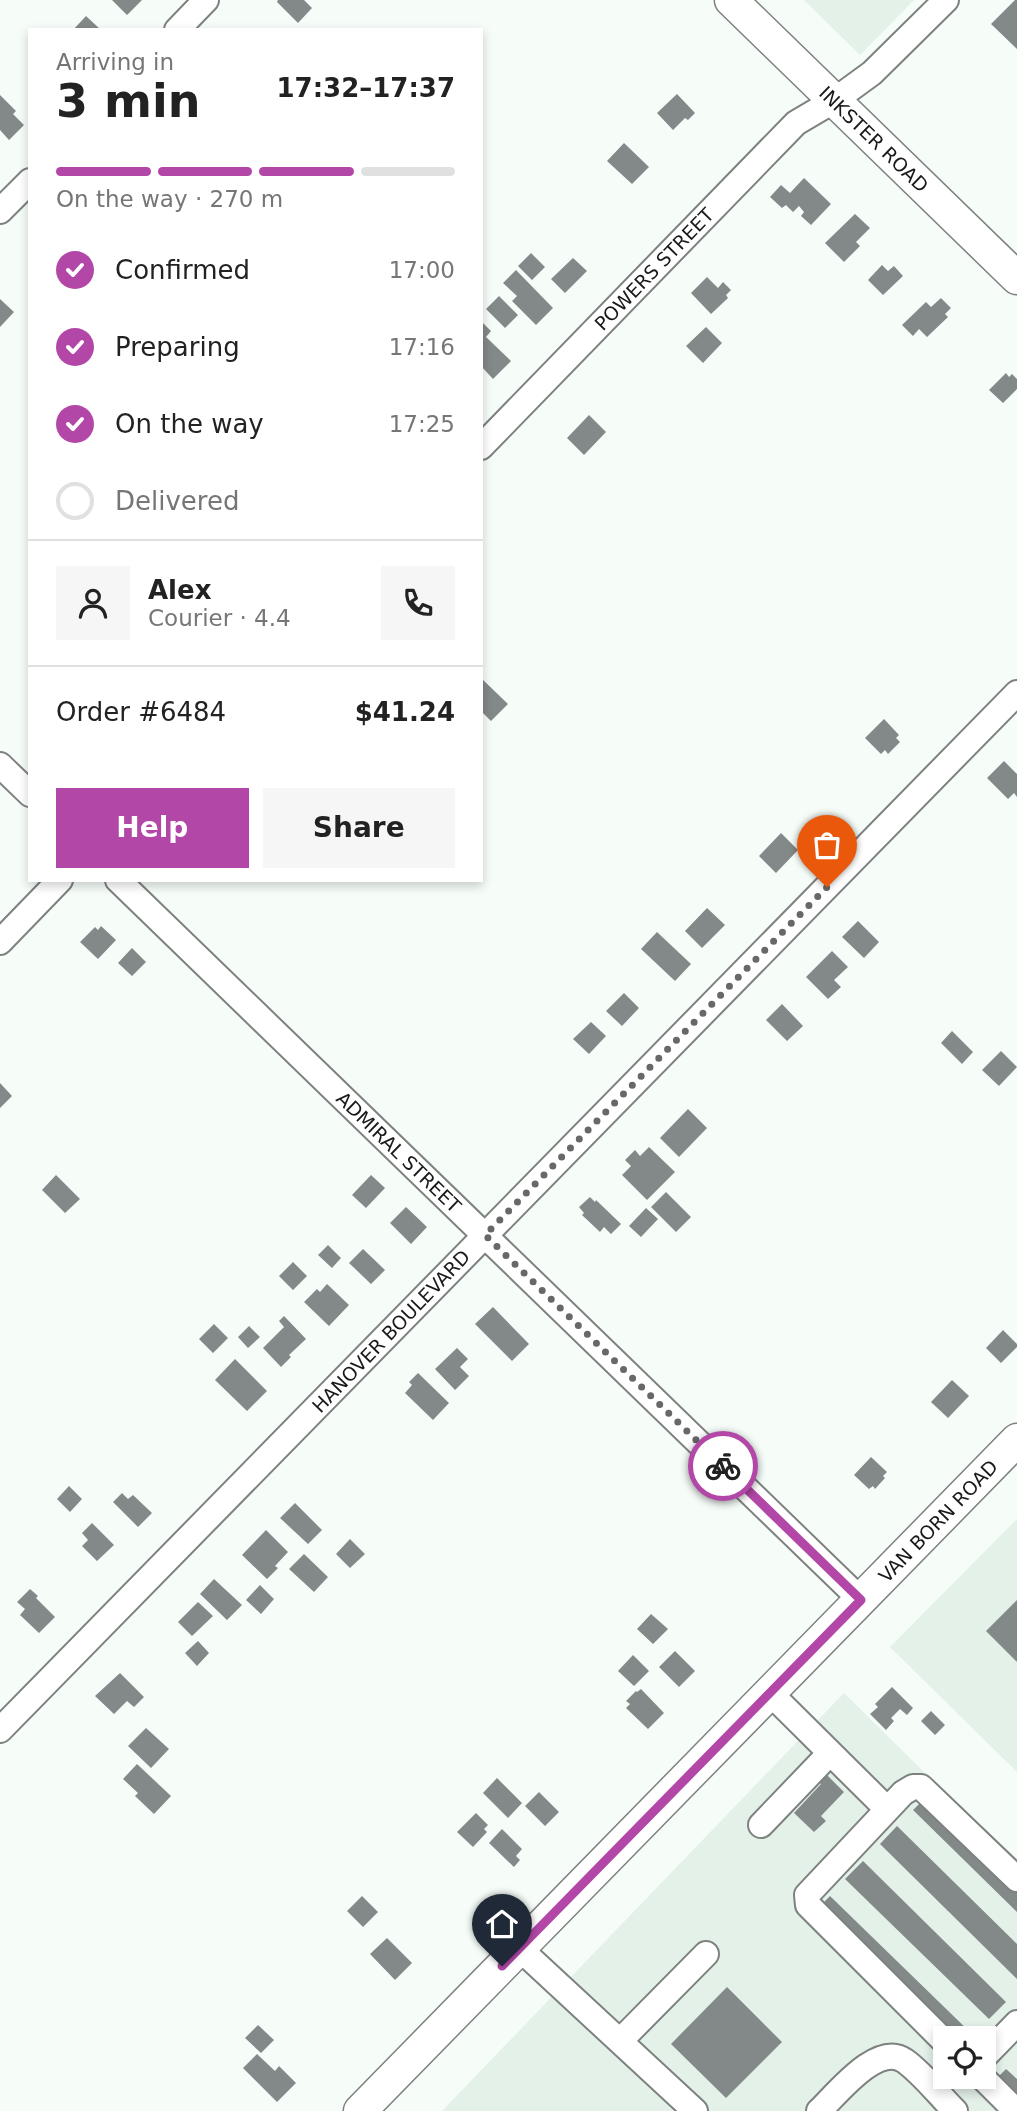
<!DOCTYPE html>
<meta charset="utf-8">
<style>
body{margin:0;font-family:"DejaVu Sans",sans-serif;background:#f6f6f6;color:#222;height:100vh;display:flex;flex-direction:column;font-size:26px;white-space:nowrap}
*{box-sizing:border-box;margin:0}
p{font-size:23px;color:#767676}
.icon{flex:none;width:38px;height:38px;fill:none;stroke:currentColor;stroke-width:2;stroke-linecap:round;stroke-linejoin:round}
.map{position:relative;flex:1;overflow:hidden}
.panel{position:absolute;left:28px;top:28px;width:455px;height:854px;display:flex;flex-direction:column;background:#fff;border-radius:0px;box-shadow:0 4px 10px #0003}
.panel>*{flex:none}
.tools{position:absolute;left:933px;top:2026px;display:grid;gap:14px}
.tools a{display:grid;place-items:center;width:63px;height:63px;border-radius:0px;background:#fff;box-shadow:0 4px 10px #0003;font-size:35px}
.pin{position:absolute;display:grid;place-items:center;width:60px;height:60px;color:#fff;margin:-72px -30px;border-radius:50% 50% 50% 0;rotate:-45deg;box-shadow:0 0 7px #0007}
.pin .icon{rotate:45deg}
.courier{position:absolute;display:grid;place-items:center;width:70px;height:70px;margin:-35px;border:5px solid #b247a7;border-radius:50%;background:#fff;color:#222;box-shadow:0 2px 9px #0007}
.headline em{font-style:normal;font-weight:700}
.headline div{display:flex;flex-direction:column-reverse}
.headline{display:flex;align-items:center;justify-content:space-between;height:119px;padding:0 28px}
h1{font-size:46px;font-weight:700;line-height:52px}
.bar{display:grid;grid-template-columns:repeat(4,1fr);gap:10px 7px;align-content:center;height:84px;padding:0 28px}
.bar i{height:9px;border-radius:5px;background:#e0e0e0}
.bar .active{background:#b247a7}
.bar p{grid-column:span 4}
.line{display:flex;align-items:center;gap:18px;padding:0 28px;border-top:2px solid #e0e0e0}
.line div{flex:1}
.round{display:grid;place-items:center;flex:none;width:74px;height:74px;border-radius:0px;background:#f6f6f6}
ol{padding:0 28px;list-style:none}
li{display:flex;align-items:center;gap:21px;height:77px}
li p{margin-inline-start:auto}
li .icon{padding:7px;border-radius:50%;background:#b247a7;color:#fff;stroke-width:4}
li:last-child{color:#767676}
li i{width:38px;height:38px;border:4px solid #e0e0e0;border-radius:50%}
.button{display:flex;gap:14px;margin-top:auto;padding:14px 28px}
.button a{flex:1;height:80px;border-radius:0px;background:#b247a7;color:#fff;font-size:28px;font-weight:700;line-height:80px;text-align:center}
.button a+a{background:#f6f6f6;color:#222}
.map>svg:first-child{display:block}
.built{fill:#e3f1e9;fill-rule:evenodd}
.building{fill:#828988}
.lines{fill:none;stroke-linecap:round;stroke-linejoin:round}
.minor-casing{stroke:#7d827f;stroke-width:28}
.major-casing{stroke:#7d827f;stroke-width:35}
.minor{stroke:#fff;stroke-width:24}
.major{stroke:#fff;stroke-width:32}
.done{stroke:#666967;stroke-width:7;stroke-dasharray:0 12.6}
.route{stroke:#b247a7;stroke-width:9}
.labels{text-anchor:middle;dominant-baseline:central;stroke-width:5;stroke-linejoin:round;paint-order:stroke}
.street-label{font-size:19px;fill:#181a19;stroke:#fff}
</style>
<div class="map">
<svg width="1017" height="2111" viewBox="0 0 1017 2111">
<rect width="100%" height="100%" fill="#f6fcf8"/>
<path class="built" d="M804,0H914L860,55Z
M1017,1519V1772L890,1647Z
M844,1693L1017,1864V2111H442ZM945,2039H984V2077H945Z"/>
<path class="building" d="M112,0H142L127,15Z
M278,0H304L312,8L298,23L277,2Z
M1015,0H1017V49L991,24Z
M86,16L101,30H73Z
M677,94L695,113L688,120L685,118L673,130L657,113Z
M0,95L16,111L13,114L24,125L9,140L0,130Z
M624,143L649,167L632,184L607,161Z
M804,178L831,204L811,225L801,216L804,212L799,206L793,212L786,205L782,208L770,197L781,185L790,193Z
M855,214L870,228L856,242L860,246L844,262L825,243Z
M531,253L545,267L532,280L518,266Z
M573,258L587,271L565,293L551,279Z
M882,265L888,271L894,266L903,276L883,295L868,280Z
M516,270L553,308L536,325L512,301L517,296L503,283Z
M707,277L718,288L723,282L731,290L726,295L728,298L711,314L691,293Z
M499,296L518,315L505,328L486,309Z
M941,298L951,308L945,314L948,317L927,337L919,329L913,336L902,325L926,302L931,307Z
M0,299L14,312L0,327Z
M481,321L491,331L486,337L511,361L493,379L481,366Z
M706,327L722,343L703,363L686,346Z
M1006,373L1009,377L1012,374L1017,379V389L1003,403L989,390Z
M589,415L606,432L584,455L567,438Z
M481,678L508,704L491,721L481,711Z
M884,719L899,735L896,738L900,742L888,754L885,750L881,754L865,738Z
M1004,761L1017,774V797L1014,793L1008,799L987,778Z
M781,833L798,850L776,873L759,856Z
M707,908L725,925L702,948L685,931Z
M858,921L879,942L864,958L842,937Z
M101,926L116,940L98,959L80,942L95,927L98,930Z
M657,932L691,964L675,981L641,949Z
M132,948L146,962L132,976L118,963Z
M832,951L848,967L834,980L841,987L828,999L806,977Z
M624,993L639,1008L622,1026L606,1011Z
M782,1004L803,1026L787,1041L766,1020Z
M591,1022L606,1036L589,1054L573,1039Z
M952,1031L973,1052L962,1064L941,1043Z
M1001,1051L1017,1067L999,1086L982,1070Z
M0,1083L12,1096L0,1108Z
M688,1109L707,1128L679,1157L660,1138Z
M649,1147L675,1172L647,1200L622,1175L631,1166L625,1160L635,1150L640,1156Z
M56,1175L80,1199L65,1213L42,1190Z
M371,1175L385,1188L366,1208L352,1195Z
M666,1192L691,1217L676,1232L651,1207Z
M590,1197L595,1202L596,1200L621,1224L611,1234L604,1227L600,1232L582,1215L584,1213L579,1207Z
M406,1207L427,1227L411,1244L390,1223Z
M646,1208L658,1219L641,1237L629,1226Z
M328,1245L341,1258L332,1268L318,1255Z
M363,1249L385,1270L371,1284L349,1263Z
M293,1262L307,1276L293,1290L279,1276Z
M327,1284L349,1305L329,1326L304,1302L317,1289L320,1292Z
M493,1307L529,1344L512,1361L475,1324Z
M284,1316L306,1339L289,1355L291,1357L281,1367L263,1348L284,1327L279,1321Z
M214,1324L228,1338L213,1353L199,1339Z
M249,1326L260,1337L248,1348L238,1337Z
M1003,1330L1017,1344V1347L1001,1363L986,1348Z
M457,1348L468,1359L460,1367L469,1376L455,1390L435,1369Z
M235,1359L267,1391L247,1411L215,1380Z
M418,1373L449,1403L433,1420L405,1393L412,1385L409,1382Z
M952,1380L969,1396L948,1418L931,1402Z
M871,1457L887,1472L883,1476L885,1478L875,1489L873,1486L869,1489L854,1475Z
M69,1486L82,1499L70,1512L57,1499Z
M122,1493L128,1499L133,1495L152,1513L138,1527L113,1502Z
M295,1503L322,1530L308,1544L280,1518Z
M92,1523L114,1545L97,1561L82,1546L88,1540L82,1533Z
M266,1530L288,1552L275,1566L278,1568L267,1579L242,1555Z
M350,1539L365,1554L350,1568L336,1554Z
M304,1554L328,1577L314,1592L289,1569Z
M214,1579L242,1605L227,1620L200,1594Z
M260,1585L274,1599L261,1614L246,1600Z
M30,1589L38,1596L36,1598L55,1617L39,1633L20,1615L25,1609L17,1602Z
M1017,1600V1662L986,1631Z
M198,1602L213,1616L192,1636L178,1622Z
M651,1614L668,1629L653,1644L637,1629Z
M198,1641L209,1653L197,1666L185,1653Z
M675,1651L695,1671L679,1687L659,1667Z
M633,1655L649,1671L634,1686L618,1671Z
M120,1673L144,1697L134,1707L127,1701L114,1714L95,1696Z
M892,1687L913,1708L907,1715L900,1709L891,1718L894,1721L886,1730L870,1714L878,1707L875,1704Z
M641,1689L664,1713L648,1729L626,1708L630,1704L626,1701L636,1691L637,1692Z
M931,1711L945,1725L935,1735L921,1721Z
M146,1728L169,1749L151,1768L128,1746Z
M137,1764L171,1796L154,1814L135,1796L138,1793L123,1779Z
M826,1774L844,1792L821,1816L826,1821L814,1832L794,1813L821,1784L819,1782Z
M497,1778L522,1803L508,1818L483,1793Z
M539,1792L559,1812L545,1826L525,1806Z
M924,1799L1017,1890V1912L913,1810Z
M476,1813L488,1825L484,1829L487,1832L473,1847L457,1832Z
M897,1826L1017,1944V1979L880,1844Z
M502,1829L522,1849L516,1856L520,1860L514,1867L489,1843Z
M863,1861L1006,2002L989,2019L845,1879Z
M362,1896L378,1912L363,1927L347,1911Z
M830,1896L974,2036L971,2039H954L819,1907Z
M387,1938L412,1963L395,1980L370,1954Z
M727,1987L782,2042L726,2098L671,2044Z
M258,2025L274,2040L261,2053L245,2038Z
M257,2054L275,2071L279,2066L296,2083L277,2102L243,2068Z
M1006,2069L1017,2079V2101L995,2080Z"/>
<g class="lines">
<defs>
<path id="minor" d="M177,30L206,0
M0,211L30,181
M481,447L796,123L835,100L872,73L946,0
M0,765L30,794
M118,880L861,1600
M0,942L60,880
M769,1692L887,1809
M0,1730L1017,693
M761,1825L830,1753
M519,1948L695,2111
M620,2041L706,1954
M945,2042L808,1905L807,1895L903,1793L913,1787H921L1017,1879
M984,2057L1017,2023
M982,2077L1016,2111
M819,2111C837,2094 878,2041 905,2061C923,2074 939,2095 955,2111"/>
<path id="major" d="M731,0L1017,278
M360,2111L1017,1440"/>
</defs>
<use href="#minor" class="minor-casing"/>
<use href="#major" class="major-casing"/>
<use href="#minor" class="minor"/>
<use href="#major" class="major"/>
</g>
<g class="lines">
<path class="done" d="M723,1466L485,1235L827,887"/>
<path class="route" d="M502,1966L861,1600L723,1466"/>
</g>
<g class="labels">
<g class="street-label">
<text transform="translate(874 139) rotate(44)">INKSTER ROAD</text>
<text transform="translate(654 269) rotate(-46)">POWERS STREET</text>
<text transform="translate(399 1152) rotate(44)">ADMIRAL STREET</text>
<text transform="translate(391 1331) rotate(-46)">HANOVER BOULEVARD</text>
<text transform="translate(938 1521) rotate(-46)">VAN BORN ROAD</text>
</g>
</g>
</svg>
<div class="tools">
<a><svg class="icon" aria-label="locate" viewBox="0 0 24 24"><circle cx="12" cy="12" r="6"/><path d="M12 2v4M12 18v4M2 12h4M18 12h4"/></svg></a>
</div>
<div class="pin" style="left:827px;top:887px;background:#ea580c"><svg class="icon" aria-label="bag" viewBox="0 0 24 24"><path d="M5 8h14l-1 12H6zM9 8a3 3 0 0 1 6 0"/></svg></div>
<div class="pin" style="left:502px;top:1966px;background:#1f2937"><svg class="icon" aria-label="home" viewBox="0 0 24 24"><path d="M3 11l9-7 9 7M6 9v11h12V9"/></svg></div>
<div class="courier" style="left:723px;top:1466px"><svg class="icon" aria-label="bike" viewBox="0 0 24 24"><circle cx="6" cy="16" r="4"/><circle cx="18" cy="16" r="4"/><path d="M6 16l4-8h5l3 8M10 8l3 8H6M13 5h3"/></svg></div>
<section class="panel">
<div class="headline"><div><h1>3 min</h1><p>Arriving in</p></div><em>17:32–17:37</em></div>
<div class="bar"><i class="active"></i><i class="active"></i><i class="active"></i><i></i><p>On the way · 270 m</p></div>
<ol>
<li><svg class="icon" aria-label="check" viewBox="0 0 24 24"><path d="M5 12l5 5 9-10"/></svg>Confirmed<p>17:00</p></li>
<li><svg class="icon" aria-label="check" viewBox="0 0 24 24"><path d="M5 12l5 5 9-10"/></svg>Preparing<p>17:16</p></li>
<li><svg class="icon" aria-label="check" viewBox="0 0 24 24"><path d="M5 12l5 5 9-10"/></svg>On the way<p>17:25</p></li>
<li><i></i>Delivered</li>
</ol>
<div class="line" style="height:126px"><a class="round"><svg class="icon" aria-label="person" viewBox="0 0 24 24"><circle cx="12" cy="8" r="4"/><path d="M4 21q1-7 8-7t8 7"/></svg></a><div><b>Alex</b><p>Courier · 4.4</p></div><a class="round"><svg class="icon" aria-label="phone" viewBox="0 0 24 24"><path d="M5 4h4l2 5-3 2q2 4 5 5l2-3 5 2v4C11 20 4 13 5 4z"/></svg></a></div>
<div class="line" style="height:91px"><div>Order #6484</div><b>$41.24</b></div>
<div class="button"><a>Help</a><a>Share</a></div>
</section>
</div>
